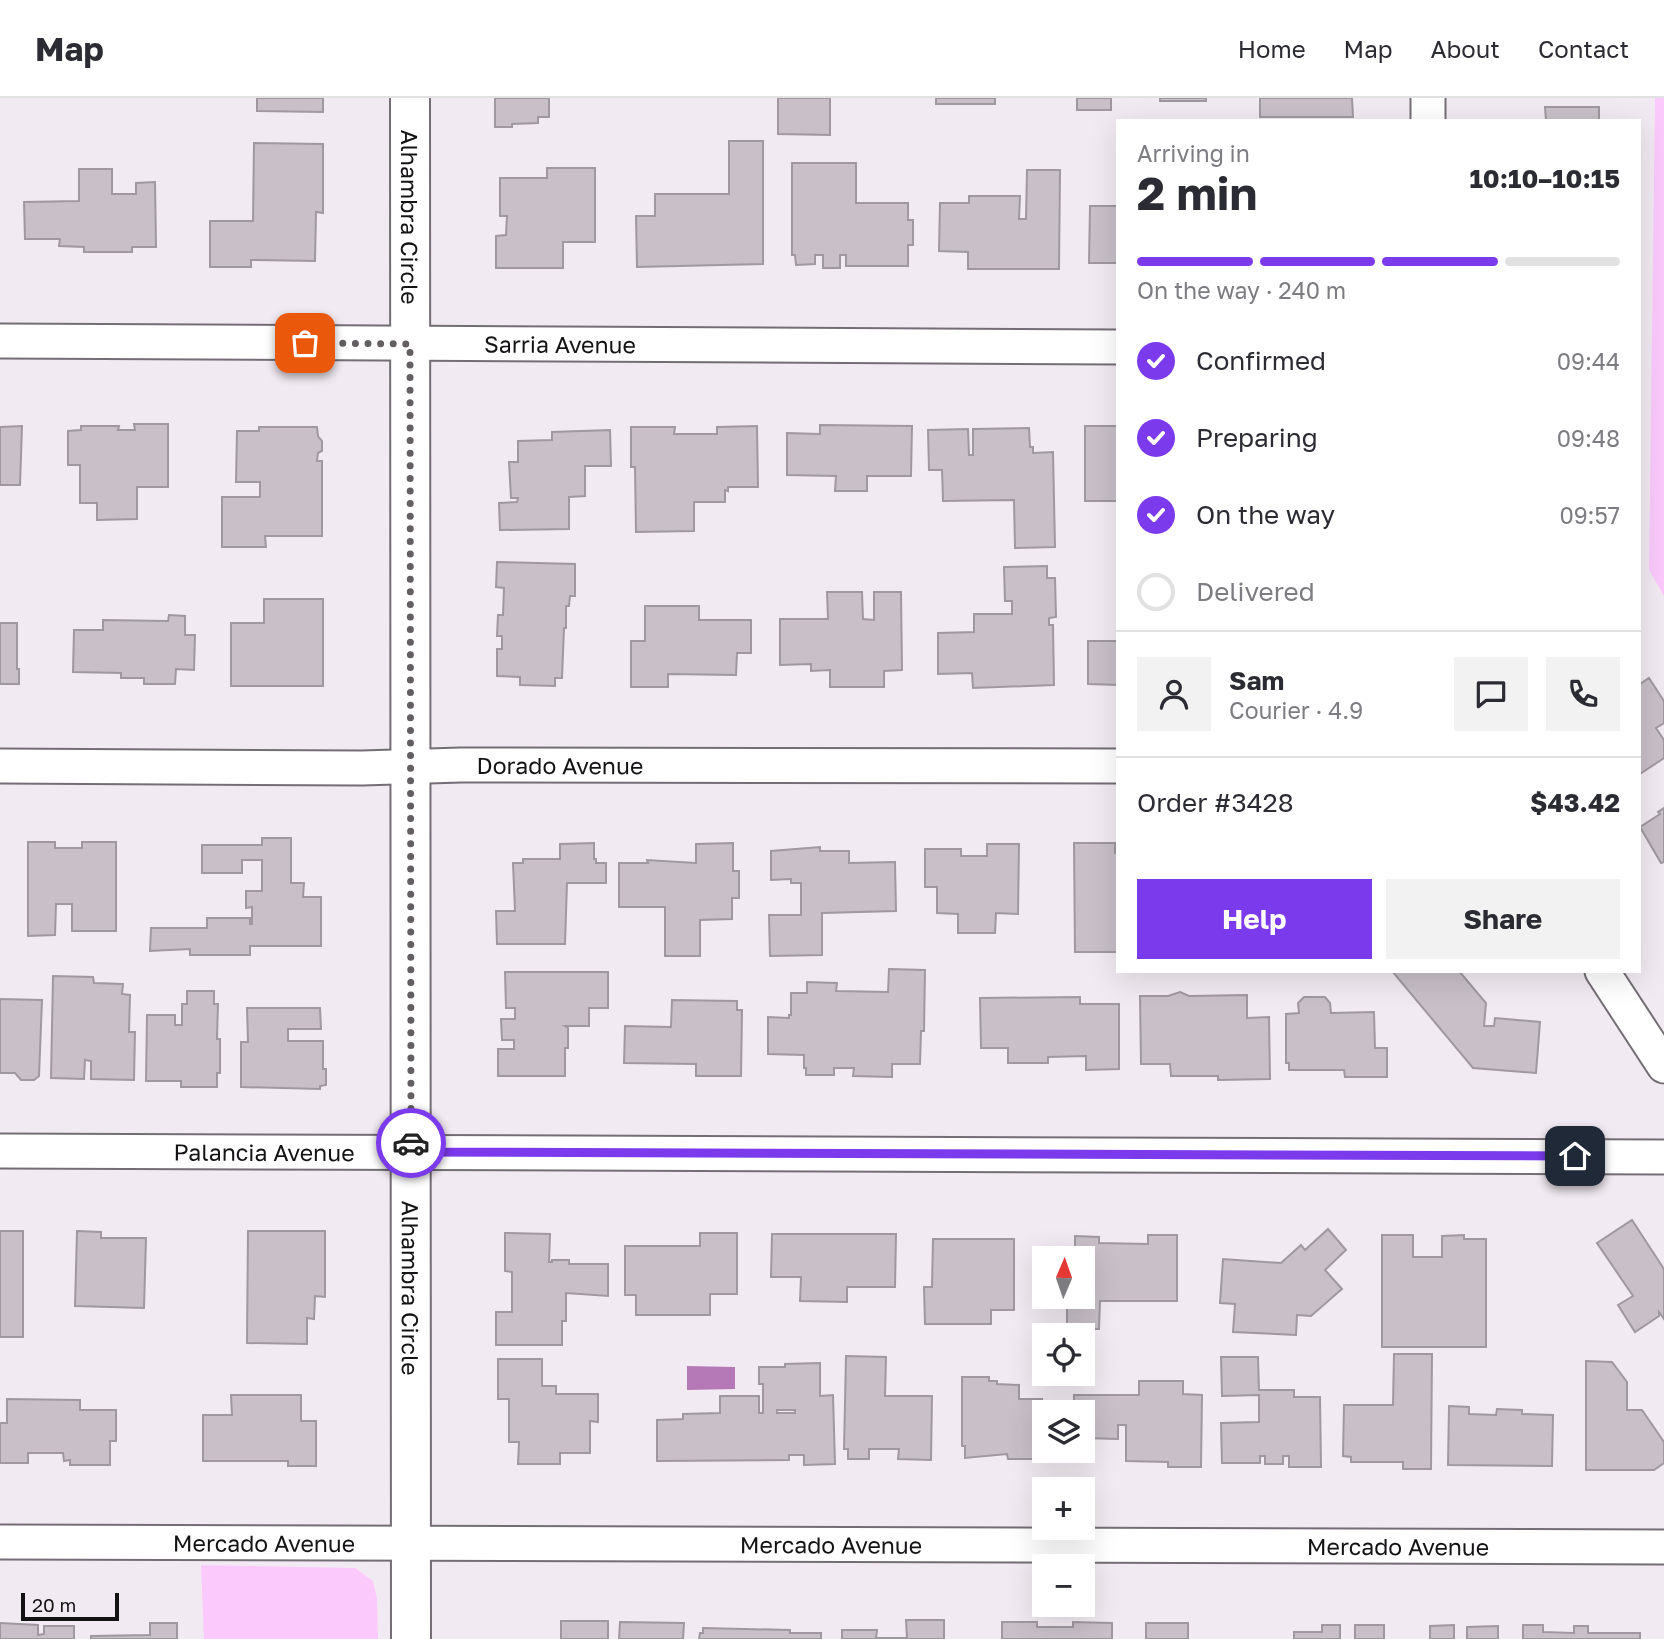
<!DOCTYPE html>
<meta charset="utf-8">
<style>
body{margin:0;font-family:"Golos Text",sans-serif;background:#f2f2f3;color:#2b2b33;height:100vh;display:flex;flex-direction:column;font-size:26px;white-space:nowrap}
*{box-sizing:border-box;margin:0}
p{font-size:23px;color:#7c7c81}
.icon{flex:none;width:38px;height:38px;fill:none;stroke:currentColor;stroke-width:2;stroke-linecap:round;stroke-linejoin:round}
.map{position:relative;flex:1;overflow:hidden}
.details{position:absolute;left:1116px;top:21px;width:525px;height:854px;display:flex;flex-direction:column;background:#fff;border-radius:0px;box-shadow:0 7px 28px #0002}
.details>*{flex:none}
.needle{width:46px;rotate:2deg}
.fabs{position:absolute;left:1032px;top:1148px;display:grid;gap:14px}
.fabs a{display:grid;place-items:center;width:63px;height:63px;border-radius:0px;background:#fff;box-shadow:0 7px 28px #0002;font-size:35px}
.scale{position:absolute;left:21px;bottom:18px;width:98px;box-sizing:border-box;padding-left:7px;border:4px solid #141214;border-top:0;font-size:19px;line-height:24px;white-space:nowrap;color:#141214;-webkit-text-stroke:5px #f2eaf2;paint-order:stroke}
.pin{position:absolute;display:grid;place-items:center;width:60px;height:60px;color:#fff;margin:-30px;border-radius:14px;box-shadow:0 4px 10px #0006}
.courier{position:absolute;display:grid;place-items:center;width:70px;height:70px;margin:-35px;border:5px solid #7c3aed;border-radius:50%;background:#fff;color:#222;box-shadow:0 2px 9px #0007}
.overview em{font-style:normal;font-weight:700}
.overview div{display:flex;flex-direction:column-reverse}
.overview{display:flex;align-items:center;justify-content:space-between;height:119px;padding:0 21px}
h1{font-size:46px;font-weight:700;line-height:52px}
.bar{display:grid;grid-template-columns:repeat(4,1fr);gap:10px 7px;align-content:center;height:84px;padding:0 21px}
.bar i{height:9px;border-radius:5px;background:#e1e1e2}
.bar .current{background:#7c3aed}
.bar p{grid-column:span 4}
.line{display:flex;align-items:center;gap:18px;padding:0 21px;border-top:2px solid #e1e1e2}
.line div{flex:1}
.round{display:grid;place-items:center;flex:none;width:74px;height:74px;border-radius:0px;background:#f2f2f3}
ol{padding:0 21px;list-style:none}
li{display:flex;align-items:center;gap:21px;height:77px}
li p{margin-inline-start:auto}
li .icon{padding:7px;border-radius:50%;background:#7c3aed;color:#fff;stroke-width:4}
li:last-child{color:#7c7c81}
li i{width:38px;height:38px;border:4px solid #e1e1e2;border-radius:50%}
.action{display:flex;gap:14px;margin-top:auto;padding:14px 21px}
.action a{flex:1;height:80px;border-radius:0px;background:#7c3aed;color:#fff;font-size:28px;font-weight:700;line-height:80px;text-align:center}
.action a+a{background:#f2f2f3;color:#2b2b33}
header{display:flex;align-items:center;gap:42px;box-sizing:border-box;height:98px;padding:0 35px;background:#fff;border-bottom:2px solid #e1e1e2}
header strong{font-size:33px}
nav{display:flex;gap:38px;margin-inline-start:auto;font-size:24px}
.map>svg:first-child{display:block}
.green{fill:#fbc9fc}
.water{fill:#b679b8}
.building{fill:#c8bfc8;stroke:#a098a0;stroke-width:2;fill-rule:evenodd}
.lines{fill:none;stroke-linecap:round;stroke-linejoin:round}
.street-casing{stroke:#746d75;stroke-width:37}
.secondary-casing{stroke:#746d75;stroke-width:42}
.street{stroke:#fff;stroke-width:33}
.secondary{stroke:#fff;stroke-width:38}
.done{stroke:#625e62;stroke-width:7;stroke-dasharray:0 12.6}
.route{stroke:#7c3aed;stroke-width:9}
.labels{text-anchor:middle;dominant-baseline:central;stroke-width:7;stroke-linejoin:round;paint-order:stroke}
.street-label{font-size:23px;fill:#141214;stroke:#f2eaf2}
</style>
<header>
<strong>Map</strong>
<nav><a>Home</a><a>Map</a><a>About</a><a>Contact</a></nav>
</header>
<div class="map">
<svg width="1664" height="1541" viewBox="0 0 1664 1541">
<rect width="100%" height="100%" fill="#f2eaf2"/>
<path class="green" d="M1655,0H1664V498L1649,472Z
M201,1467L355,1470L373,1483L377,1501L378,1541H204Z"/>
<path class="water" d="M687,1268L735,1269V1291L687,1292Z"/>
<path class="building" d="M257,0H323V14L257,13Z
M495,0H549V19H538V25L512,26V29H495Z
M778,0H830V37L778,36Z
M936,0H995V6H936Z
M1077,0H1111V12H1077Z
M1160,0H1206V3H1160Z
M1260,0H1352L1353,19H1260Z
M1545,9H1599V23H1546Z
M729,43H763V166L637,169L636,118H655V96H729Z
M254,45L323,46V115L316,114L315,163L251,162V169H210V123H253Z
M792,65H856V105H908V122H913V147H908V168H846V157H840V170H823V157H815V166L796,167L795,157H792Z
M547,70H595V144H563V170H496V138L506,137L507,118H500V80H547Z
M79,71H112V96H136V85L155,84L156,149H132V154H84V149L59,148L60,141H25L24,104L79,103Z
M1027,72H1060L1059,171H968V154L939,153L940,105H969V98H1020L1019,121H1026Z
M1090,108H1118V165H1089Z
M134,326H168V389H137V421L97,422V405H80V367H68V333L81,332V328H119L118,332H135Z
M820,327L912,328L911,378H867V393H835L836,378L787,377V335L820,336Z
M22,328L20,387H0V329Z
M757,328L758,389H728V393L725,392V404H694V433L636,434L635,369H631V329H675L674,336H717V329Z
M1085,328H1118V403H1085Z
M259,329H317L318,338L322,343V353L318,355L317,363H322V438H265L266,449H222V399H260V384H236L237,333H259Z
M1029,330L1030,349H1033V355L1053,354L1055,449L1015,450L1014,402L943,403L942,372H929L928,332L968,331L969,357H973V331Z
M610,332L611,368H585V398L569,399V431L500,432L499,405L517,404L518,400H511L509,364H518V343L552,342V334Z
M497,464L575,466V498H570L569,508H566V530H564L562,580H555V588L520,587V579L497,578V551H502V538H497L498,517H503L504,490L496,489Z
M1047,468V480H1055L1056,519L1049,520V527H1053L1054,587L973,590L972,575L938,576V535L974,534V516H1012V503H1005L1004,469Z
M827,494H862L863,521L874,522V494H901L902,572L884,573V589H830V572L811,573V566L780,567V521H828Z
M264,501H323V588H231V525H264Z
M645,508H699V522H751V555H737L736,577L668,576V589H631V543H645Z
M169,517L185,518V537H195L194,572L176,571L175,586H144V580H121V575L73,574L74,532H103V522L168,523Z
M0,525H17V571H19V586H0Z
M1088,543H1118V587L1088,586Z
M1649,580L1664,603V625L1656,630L1664,642V660L1640,676V586Z
M1664,710V764L1661,765L1640,729L1660,716L1658,714Z
M262,740H291V785H304L303,799H321V848H250V857H190V851L150,853L151,830H207V820H250V826H252V809L246,810V793H262V762H242V775H202V747H262Z
M28,744H55V750H82V744H116V833H72V806H56L55,837L28,838Z
M594,745V761H596V765H606V785H567L565,846H497L496,813H515L513,765H523V761H560V746Z
M733,745V773H739V800H732V821L700,822V858H665V809H619V765H648L647,762L696,765V746Z
M1074,745H1115V755H1118V854H1075Z
M987,746H1019L1018,816L996,815L995,835H958V816L937,815V789H925V751H961V758H987Z
M820,749V753H849V765L895,764L896,813L822,815V857L770,858L769,817H801V785H791V781L771,782V753Z
M889,871L925,872L924,933H921L920,966H892V979L853,978L854,970H834V977H806V970H804V957L768,956V919L789,920V917H791V895H807V884L837,885L836,893L888,894Z
M1392,873H1459L1486,905L1484,928H1494L1495,920L1540,924L1536,975L1473,970Z
M505,874H608V910H589V928H565L568,930V950H565V978H498V951H514V942H502L501,921H515V910H506Z
M53,878L93,879L94,885L123,886L122,896L130,897L129,934H135L134,982L91,981V963L85,962L84,981L51,980Z
M187,893H214V906H218L217,941H220V975H217V989H181V983H146L147,917H175V927H182V906H187Z
M1180,894L1189,898L1247,897V920L1269,919L1270,981L1218,982V978H1171L1170,966H1141L1140,898H1168Z
M1080,899V906H1119V971L1086,972V958L1048,959V965H1008V950H981L980,900Z
M1304,899H1325L1330,905L1331,915L1374,914L1375,950H1387V979H1345L1344,972H1289V965H1286V916L1299,915L1298,905Z
M0,901L42,902L39,978L34,982H21L15,975H0Z
M672,902L737,903V912H742L741,978H696V966L624,965L625,928L671,929Z
M247,910H320L321,931H288V943H323V971H326V987L320,988V991L241,989V944H248Z
M1632,1122L1664,1171V1221L1659,1214V1218L1635,1234L1618,1207L1633,1198L1597,1145Z
M1328,1131L1346,1152L1325,1172L1342,1191L1311,1218L1297,1217L1296,1237L1233,1234L1235,1206L1220,1205L1223,1161L1281,1165L1301,1147L1305,1152Z
M0,1133H23V1239H0Z
M77,1133L101,1134V1140H146L144,1210L75,1208Z
M248,1133H325V1199L315,1198L314,1221L307,1220V1246L247,1245Z
M505,1135L550,1136L549,1164H552V1162H569V1166H608V1198L566,1195V1223H562V1247H496V1214H512V1174L505,1173Z
M700,1135H737V1196H710V1217H636V1197H625V1148H700Z
M772,1136H896L895,1189H847V1204L800,1203L801,1179H771Z
M1148,1137H1177V1203H1100L1099,1231H1067V1199H1083V1160H1075V1138L1099,1139V1145L1148,1146Z
M1382,1137H1413V1159H1442V1138L1464,1137V1141H1486V1249H1382Z
M933,1141H1014V1212H991V1226H925L924,1189H932Z
M1394,1256H1432L1431,1371H1403V1364H1351V1359L1343,1358L1344,1307H1393Z
M846,1258L886,1259L885,1298H932L931,1362L898,1361L899,1351H869V1361H848V1351H844Z
M1221,1259H1258L1259,1292H1294V1299H1320L1321,1369H1289V1358H1283V1366H1265V1358H1260V1365H1222L1221,1325L1259,1324V1297L1222,1298Z
M498,1261H542V1288H556V1296H598V1324L590,1323V1355H560V1366H518L519,1344H509V1301H498Z
M1586,1263L1612,1264L1627,1284V1312H1642L1664,1344V1365L1654,1372H1586Z
M820,1265V1298L833,1297L835,1366L804,1367V1357H789V1362L657,1363V1322L683,1321V1316L720,1315V1298H759V1315H763V1286H759V1269H785V1266ZM777,1312H795V1315H777Z
M962,1279H989V1283H997V1286L1019,1287V1301H1042L1043,1361H1008L1007,1356L965,1360V1348H962Z
M1139,1283H1183V1296L1202,1297L1201,1369H1168V1364L1126,1363V1327H1118V1341L1083,1340V1314H1074V1297H1139Z
M231,1297H301V1323H316V1368H288V1363H203V1317H232Z
M7,1301L80,1302V1312H116V1343H110V1367H70V1362L64,1363L63,1355H28V1365H0V1325H7Z
M1449,1308L1469,1309V1316L1496,1317L1497,1311L1522,1312V1316L1553,1317L1552,1368L1448,1367Z
M906,1522H944V1541H842V1532H877L876,1540H907Z
M561,1523H608V1541H561Z
M620,1524L684,1525L683,1541H619Z
M1002,1524H1037V1529H1073V1524L1112,1525V1541H1002Z
M0,1525L38,1527V1537L44,1536V1528H74V1541H0Z
M150,1525H177V1541H91V1538L150,1537Z
M1146,1525H1188V1541H1146Z
M1322,1527H1340V1541H1294V1534H1322Z
M1355,1527H1384V1541H1355Z
M1454,1527V1541H1430V1528Z
M1523,1527H1543V1534L1574,1535V1528H1588V1535H1640V1541H1523Z
M1498,1528V1541H1467V1529Z
M703,1530L790,1532V1535H821V1541H699L700,1535H703Z"/>
<g class="lines">
<defs>
<g id="street">
<path d="M1428,0V23"/>
<path id="s1" d="M0,243L1118,249"/>
<path id="s2" d="M0,668L362,670L461,667L1118,668"/>
<path d="M1602,873L1664,968"/>
<path id="s3" d="M0,1053L1664,1059"/>
<path id="s4" d="M0,1444L1664,1449"/>
</g>
<g id="secondary">
<path id="s5" d="M410,0L411,1541"/>
</g>
</defs>
<use href="#street" class="street-casing"/>
<use href="#secondary" class="secondary-casing"/>
<use href="#street" class="street"/>
<use href="#secondary" class="secondary"/>
</g>
<g class="lines">
<path class="done" d="M305,245L410,246L411,1045"/>
<path class="route" d="M411,1045V1054L1575,1058"/>
</g>
<g class="labels">
<g class="street-label">
<text stroke="none"><textPath href="#s5" startOffset="119">Alhambra Circle</textPath></text>
<text stroke="none"><textPath href="#s1" startOffset="560">Sarria Avenue</textPath></text>
<text stroke="none"><textPath href="#s2" startOffset="560">Dorado Avenue</textPath></text>
<text stroke="none"><textPath href="#s3" startOffset="264">Palancia Avenue</textPath></text>
<text stroke="none"><textPath href="#s5" startOffset="1190">Alhambra Circle</textPath></text>
<text stroke="none"><textPath href="#s4" startOffset="264">Mercado Avenue</textPath></text>
<text stroke="none"><textPath href="#s4" startOffset="831">Mercado Avenue</textPath></text>
<text stroke="none"><textPath href="#s4" startOffset="1398">Mercado Avenue</textPath></text>
</g>
</g>
</svg>
<div class="fabs">
<a><svg class="needle" viewBox="-14 -14 28 28"><path d="M0-13l5 13h-10z" fill="#e53935"/><path d="M0 13l5-13h-10z" fill="#7c7c81"/></svg></a>
<a><svg class="icon" aria-label="locate" viewBox="0 0 24 24"><circle cx="12" cy="12" r="6"/><path d="M12 2v4M12 18v4M2 12h4M18 12h4"/></svg></a>
<a><svg class="icon" aria-label="layers" viewBox="0 0 24 24"><path d="M12 4l9 5-9 5-9-5zM3 14l9 5 9-5"/></svg></a>
<a>+</a>
<a>−</a>
</div>
<div class="scale">20 m</div>
<div class="pin" style="left:305px;top:245px;background:#ea580c"><svg class="icon" aria-label="bag" viewBox="0 0 24 24"><path d="M5 8h14l-1 12H6zM9 8a3 3 0 0 1 6 0"/></svg></div>
<div class="pin" style="left:1575px;top:1058px;background:#1f2937"><svg class="icon" aria-label="home" viewBox="0 0 24 24"><path d="M3 11l9-7 9 7M6 9v11h12V9"/></svg></div>
<div class="courier" style="left:411px;top:1045px"><svg class="icon" aria-label="car" viewBox="0 0 24 24"><path d="M5 17H2v-5l4-1 3-4h7l3 4 3 1v5h-3M9 17h6M6 11h13"/><circle cx="7" cy="17" r="2"/><circle cx="17" cy="17" r="2"/></svg></div>
<section class="details">
<div class="overview"><div><h1>2 min</h1><p>Arriving in</p></div><em>10:10–10:15</em></div>
<div class="bar"><i class="current"></i><i class="current"></i><i class="current"></i><i></i><p>On the way · 240 m</p></div>
<ol>
<li><svg class="icon" aria-label="check" viewBox="0 0 24 24"><path d="M5 12l5 5 9-10"/></svg>Confirmed<p>09:44</p></li>
<li><svg class="icon" aria-label="check" viewBox="0 0 24 24"><path d="M5 12l5 5 9-10"/></svg>Preparing<p>09:48</p></li>
<li><svg class="icon" aria-label="check" viewBox="0 0 24 24"><path d="M5 12l5 5 9-10"/></svg>On the way<p>09:57</p></li>
<li><i></i>Delivered</li>
</ol>
<div class="line" style="height:126px"><a class="round"><svg class="icon" aria-label="person" viewBox="0 0 24 24"><circle cx="12" cy="8" r="4"/><path d="M4 21q1-7 8-7t8 7"/></svg></a><div><b>Sam</b><p>Courier · 4.9</p></div><a class="round"><svg class="icon" aria-label="chat" viewBox="0 0 24 24"><path d="M4 5h16v11H9l-5 4z"/></svg></a><a class="round"><svg class="icon" aria-label="phone" viewBox="0 0 24 24"><path d="M5 4h4l2 5-3 2q2 4 5 5l2-3 5 2v4C11 20 4 13 5 4z"/></svg></a></div>
<div class="line" style="height:91px"><div>Order #3428</div><b>$43.42</b></div>
<div class="action"><a>Help</a><a>Share</a></div>
</section>
</div>
